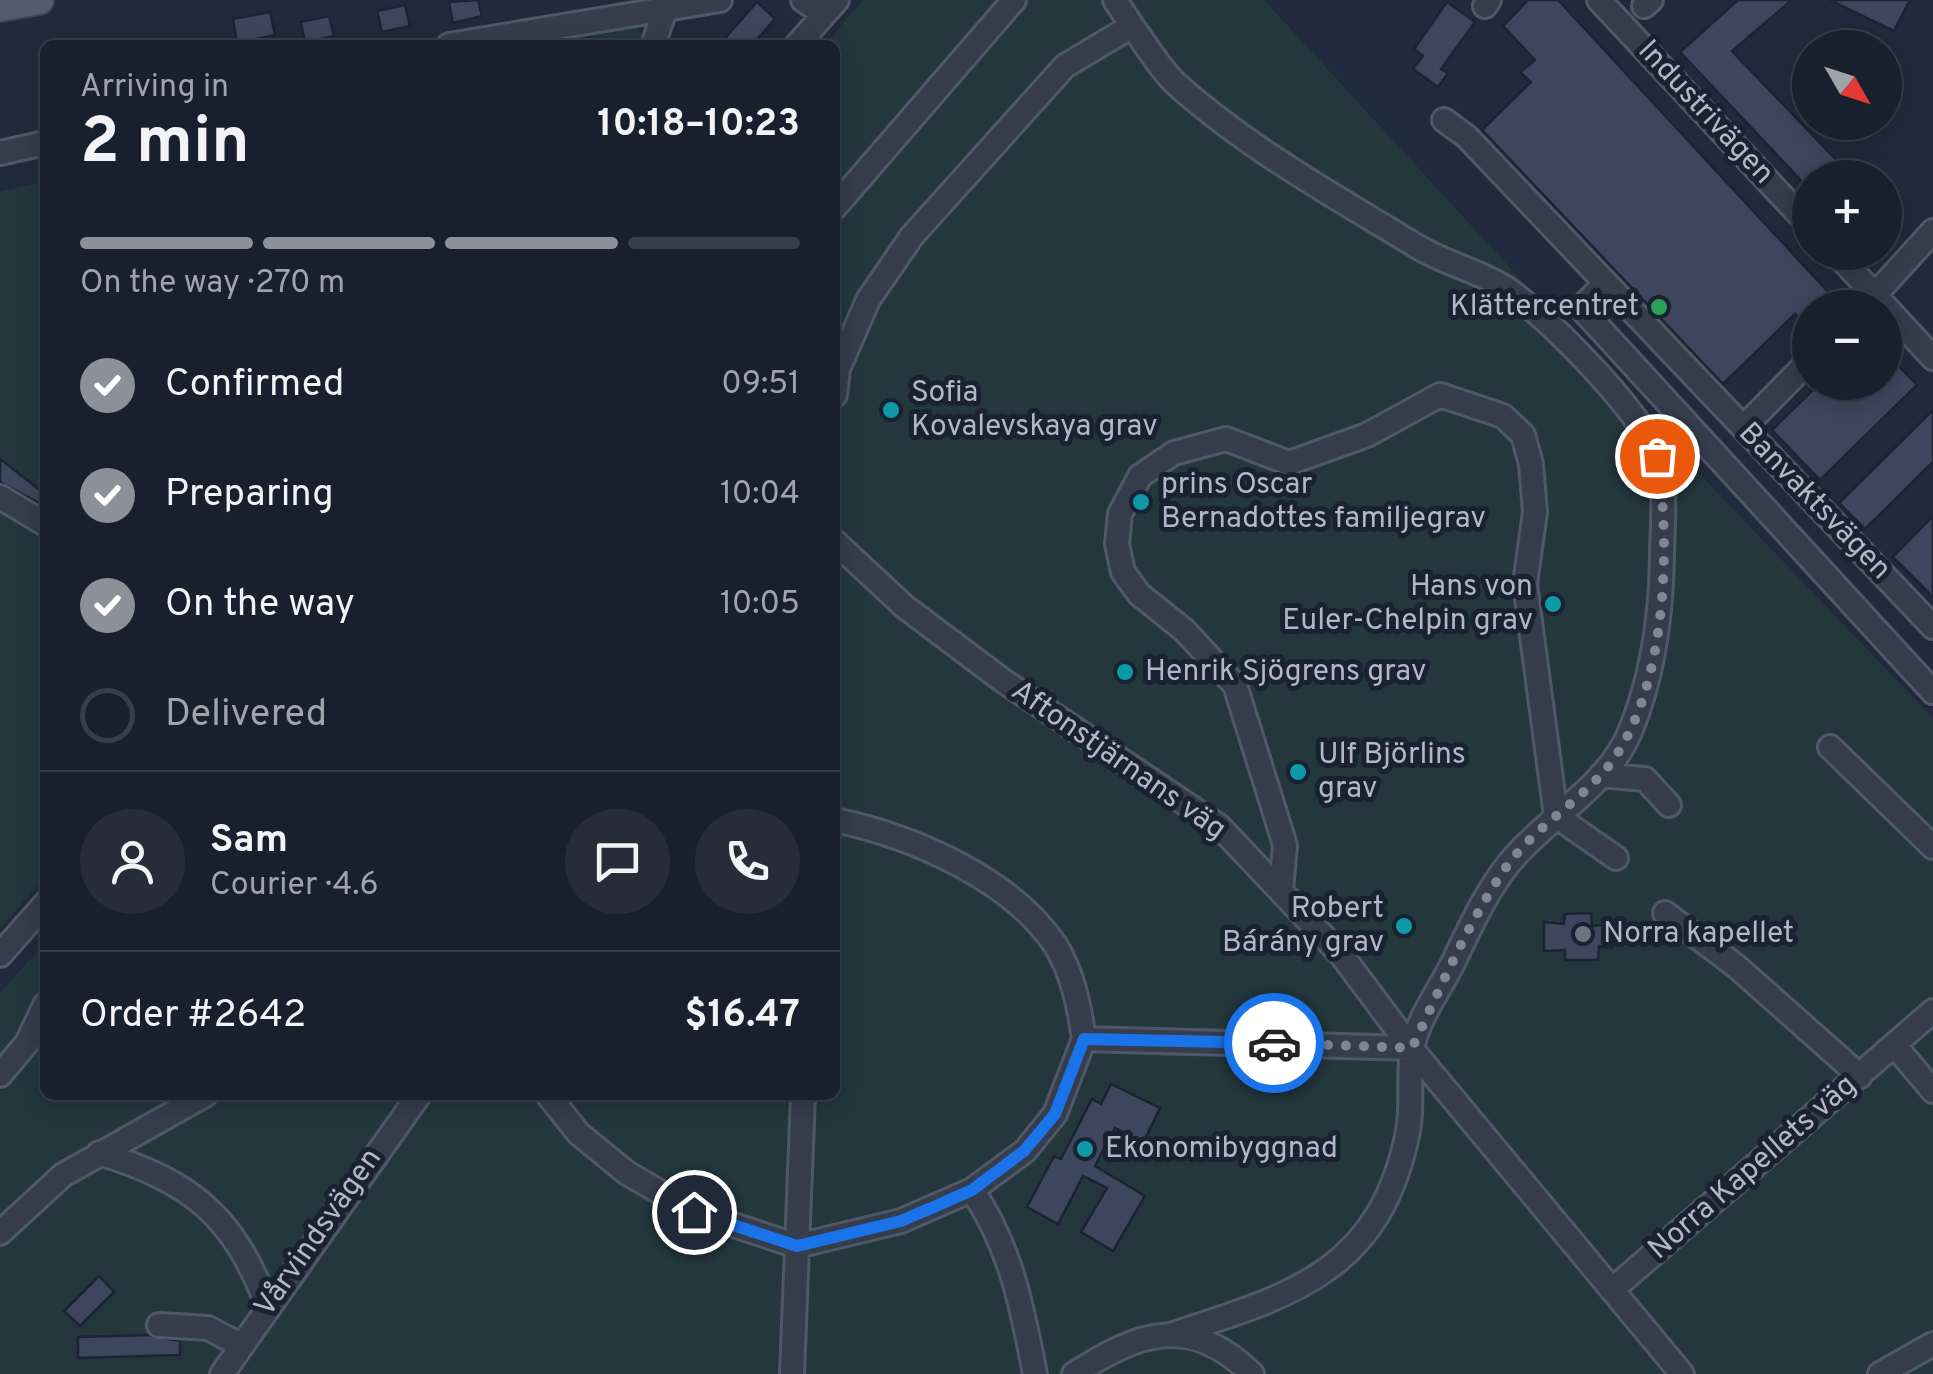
<!DOCTYPE html>
<meta charset="utf-8">
<style>
body{margin:0;font-family:Overpass,sans-serif;background:#262d39;color:#f1f3f6;height:100vh;display:flex;flex-direction:column;font-size:38px;white-space:nowrap}
*{box-sizing:border-box;margin:0}
p{font-size:32px;color:#9fa3aa}
.icon{flex:none;width:55px;height:55px;fill:none;stroke:currentColor;stroke-width:2;stroke-linecap:round;stroke-linejoin:round}
.map{position:relative;flex:1;overflow:hidden}
.details{position:absolute;left:40px;top:40px;width:800px;height:1060px;display:flex;flex-direction:column;background:#19202d;border-radius:15px;box-shadow:0 5px 25px #0003,0 0 0 2px #373e49}
.details>*{flex:none}
.needle{width:65px;rotate:129deg}
.buttons{position:absolute;left:1792px;top:30px;display:grid;gap:20px}
.buttons a{display:grid;place-items:center;width:110px;height:110px;border-radius:50%;background:#19202d;box-shadow:0 5px 25px #0003,0 0 0 2px #373e49;font-size:50px}
.pin{position:absolute;display:grid;place-items:center;width:85px;height:85px;color:#fff;margin:-42px;border:5px solid #fff;border-radius:50%;box-shadow:0 2px 10px #0007}
.courier{position:absolute;display:grid;place-items:center;width:100px;height:100px;margin:-50px;border:8px solid #1a73e8;border-radius:50%;background:#fff;color:#222;box-shadow:0 2px 12px #0007}
.overview em{font-style:normal;font-weight:700}
.overview div{display:flex;flex-direction:column-reverse}
.overview{display:flex;align-items:center;justify-content:space-between;height:170px;padding:0 40px}
h1{font-size:65px;font-weight:700;line-height:75px}
.bar{display:grid;grid-template-columns:repeat(4,1fr);gap:15px 10px;align-content:center;height:120px;padding:0 40px}
.bar i{height:12px;border-radius:8px;background:#373e49}
.bar .selected{background:#8c9099}
.bar p{grid-column:span 4}
.line{display:flex;align-items:center;gap:25px;padding:0 40px;border-top:2px solid #373e49}
.line div{flex:1}
.round{display:grid;place-items:center;flex:none;width:105px;height:105px;border-radius:52px;background:#262d39}
ol{padding:0 40px;list-style:none}
li{display:flex;align-items:center;gap:30px;height:110px}
li p{margin-inline-start:auto}
li .icon{padding:10px;border-radius:50%;background:#8c9099;color:#fff;stroke-width:4}
li:last-child{color:#9fa3aa}
li i{width:55px;height:55px;border:5px solid #373e49;border-radius:50%}
.map>svg:first-child{display:block}
.green{fill:#23373d}
.building{fill:#3d465c;stroke:#1c2333;stroke-width:2.5}
.lines{fill:none;stroke-linecap:round;stroke-linejoin:round}
.minor-casing{stroke:#505767;stroke-width:28}
.major-casing{stroke:#3e4555;stroke-width:32}
.minor{stroke:#353c4c;stroke-width:22}
.major{stroke:#535b6c;stroke-width:28}
.done{stroke:#7e8697;stroke-width:10;stroke-dasharray:0 18}
.route{stroke:#1a73e8;stroke-width:12}
.leisure-dot{fill:#2e9e5b;stroke:#1a2131;stroke-width:4}
.culture-dot{fill:#0f9aa8;stroke:#1a2131;stroke-width:4}
.worship-dot{fill:#6b7280;stroke:#1a2131;stroke-width:4}
.labels{text-anchor:middle;dominant-baseline:central;stroke-width:10;stroke-linejoin:round;paint-order:stroke}
.street-label{font-size:30px;fill:#b0b7c8;stroke:#1a2131}
.poi-label{font-size:30px;fill:#b0b7c8;stroke:#1a2131;text-anchor:start}
</style>
<div class="map">
<svg width="1933" height="1374" viewBox="0 0 1933 1374">
<rect width="100%" height="100%" fill="#212a3c"/>
<path class="green" d="M863,0H1264L1693,467L1933,718V1374H0V993L45,943V1095H835V45H824Z
M638,28L644,39L639,45H577L596,35Z
M45,181V877L0,928V192Z"/>
<path class="building" d="M478,0L482,16L453,23L449,2Z
M1528,0H1558L1831,295L1818,308H1810L1803,322L1795,314L1723,384L1482,130L1531,82L1520,72L1535,60L1503,26Z
M1738,0H1792L1732,51L1845,169L1836,178H1810V190L1680,52Z
M1830,0H1910L1894,31Z
M757,2L775,19L752,45H719Z
M1447,2L1475,22L1441,69L1448,73L1438,87L1413,69L1423,56L1414,49Z
M405,5L410,26L382,32L377,11Z
M270,12L275,35L237,43L233,19Z
M329,16L334,36L305,43L301,22Z
M1885,352L1917,385L1820,480L1772,430L1821,382H1885Z
M1933,410V462L1865,529L1839,503Z
M0,459L45,494L41,504L0,482Z
M1933,516V597L1893,557Z
M1591,913L1592,926L1613,924L1621,938L1611,948L1599,946L1598,960H1565V950L1544,951V922L1564,924L1565,914Z
M1111,1084L1160,1108L1143,1143L1115,1128L1095,1166L1145,1196L1113,1251L1081,1232L1107,1188L1083,1176L1058,1224L1027,1207L1054,1156L1061,1159L1092,1099L1101,1104Z
M99,1276L114,1292L80,1326L64,1311Z
M148,1335L180,1341V1355L78,1358V1337Z"/>
<g class="lines">
<defs>
<path id="minor" d="M803,0L824,14
M1115,0L1132,26
M1599,0L1810,226
M1485,6L1489,0
M1644,6L1651,0
M449,45L720,0
M653,45L665,10
M797,45L837,0
M1444,120L1467,137L1933,627
M0,153L45,143
M835,207L1014,0
M1835,252L1933,358
M1606,283L1581,308L1933,692
M1863,308L1933,231
M835,395L838,369L868,300L912,236L1065,66L1132,26C1146,45 1159,67 1175,83C1247,148 1336,197 1418,247C1446,264 1480,271 1507,289C1549,319 1636,406 1655,452C1668,484 1662,525 1662,558C1661,619 1653,676 1630,732C1607,787 1546,818 1510,862C1486,892 1469,929 1453,963C1440,989 1415,1023 1412,1051C1408,1078 1413,1104 1408,1131C1381,1269 1295,1295 1176,1333
M1744,427L1810,360
M0,497L45,524
M835,542L905,607L1002,680L1219,826L1343,957L1411,1048L1682,1374
M1830,747L1933,847
M1601,775L1645,779L1669,805
M835,820C911,836 1008,877 1054,943C1073,972 1079,1006 1084,1039
M1281,890L1285,845L1235,685L1184,630L1139,594L1123,572L1117,544L1120,514L1140,476L1174,453L1226,439L1289,463L1367,435L1440,395L1503,416L1523,435L1531,464L1535,512L1525,584L1556,816L1616,858
M1665,913L1736,966L1860,1076
M0,955L45,904
M1895,1046L1933,1091
M0,1075L27,1043L45,1005
M548,1095L579,1134L627,1173L694,1212L797,1246L901,1221L972,1190L1025,1151L1055,1114L1084,1039L1411,1048
M99,1153C192,1182 233,1215 268,1307
M972,1190C1011,1247 1022,1307 1035,1374
M0,1233L63,1175L205,1095
M1612,1290L1933,1011
M159,1325L208,1328L242,1346
M222,1374L419,1095
M792,1374L803,1095
M1074,1374C1140,1331 1191,1314 1252,1374
M1880,1374L1933,1344"/>
<path id="major" d="M0,7L39,0"/>
</defs>
<use href="#minor" class="minor-casing"/>
<use href="#major" class="major-casing"/>
<use href="#minor" class="minor"/>
<use href="#major" class="major"/>
</g>
<g class="lines">
<path class="done" d="M1274,1043L1412,1048C1441,987 1468,922 1507,866C1532,831 1571,807 1600,776C1667,705 1672,547 1657,456"/>
<path class="route" d="M694,1212L797,1246L901,1221L936,1206L972,1190L1024,1151L1055,1114L1084,1039L1274,1043"/>
</g>
<circle class="leisure-dot" cx="1659" cy="307" r="10"/>
<g class="culture-dot">
<circle cx="891" cy="410" r="10"/>
<circle cx="1141" cy="502" r="10"/>
<circle cx="1553" cy="604" r="10"/>
<circle cx="1125" cy="672" r="10"/>
<circle cx="1298" cy="772" r="10"/>
<circle cx="1404" cy="926" r="10"/>
<circle cx="1085" cy="1149" r="10"/>
</g>
<circle class="worship-dot" cx="1583" cy="934" r="10"/>
<g class="labels">
<g class="street-label">
<text transform="translate(1705 113) rotate(47)">Industrivägen</text>
<text transform="translate(1814 502) rotate(46)">Banvaktsvägen</text>
<text transform="translate(1118 761) rotate(35)">Aftonstjärnans väg</text>
<text transform="translate(1753 1168) rotate(-41)">Norra Kapellets väg</text>
<text transform="translate(319 1233) rotate(-55)">Vårvindsvägen</text>
</g>
<g class="poi-label">
<text x="1639" y="307" text-anchor="end">Klättercentret</text>
<text x="911" y="393">Sofia<tspan x="911" dy="34">Kovalevskaya grav</tspan></text>
<text x="1161" y="485">prins Oscar<tspan x="1161" dy="34">Bernadottes familjegrav</tspan></text>
<text x="1533" y="587" text-anchor="end">Hans von<tspan x="1533" dy="34">Euler-Chelpin grav</tspan></text>
<text x="1145" y="672">Henrik Sjögrens grav</text>
<text x="1318" y="755">Ulf Björlins<tspan x="1318" dy="34">grav</tspan></text>
<text x="1384" y="909" text-anchor="end">Robert<tspan x="1384" dy="34">Bárány grav</tspan></text>
<text x="1603" y="934">Norra kapellet</text>
<text x="1105" y="1149">Ekonomibyggnad</text>
</g>
</g>
</svg>
<div class="buttons">
<a><svg class="needle" viewBox="-14 -14 28 28"><path d="M0-13l5 13h-10z" fill="#e53935"/><path d="M0 13l5-13h-10z" fill="#9fa3aa"/></svg></a>
<a>+</a>
<a>−</a>
</div>
<div class="pin" style="left:1657px;top:456px;background:#ea580c"><svg class="icon" aria-label="bag" viewBox="0 0 24 24"><path d="M5 8h14l-1 12H6zM9 8a3 3 0 0 1 6 0"/></svg></div>
<div class="pin" style="left:694px;top:1212px;background:#1f2937"><svg class="icon" aria-label="home" viewBox="0 0 24 24"><path d="M3 11l9-7 9 7M6 9v11h12V9"/></svg></div>
<div class="courier" style="left:1274px;top:1043px"><svg class="icon" aria-label="car" viewBox="0 0 24 24"><path d="M5 17H2v-5l4-1 3-4h7l3 4 3 1v5h-3M9 17h6M6 11h13"/><circle cx="7" cy="17" r="2"/><circle cx="17" cy="17" r="2"/></svg></div>
<section class="details">
<div class="overview"><div><h1>2 min</h1><p>Arriving in</p></div><em>10:18–10:23</em></div>
<div class="bar"><i class="selected"></i><i class="selected"></i><i class="selected"></i><i></i><p>On the way · 270 m</p></div>
<ol>
<li><svg class="icon" aria-label="check" viewBox="0 0 24 24"><path d="M5 12l5 5 9-10"/></svg>Confirmed<p>09:51</p></li>
<li><svg class="icon" aria-label="check" viewBox="0 0 24 24"><path d="M5 12l5 5 9-10"/></svg>Preparing<p>10:04</p></li>
<li><svg class="icon" aria-label="check" viewBox="0 0 24 24"><path d="M5 12l5 5 9-10"/></svg>On the way<p>10:05</p></li>
<li><i></i>Delivered</li>
</ol>
<div class="line" style="height:180px"><a class="round"><svg class="icon" aria-label="person" viewBox="0 0 24 24"><circle cx="12" cy="8" r="4"/><path d="M4 21q1-7 8-7t8 7"/></svg></a><div><b>Sam</b><p>Courier · 4.6</p></div><a class="round"><svg class="icon" aria-label="chat" viewBox="0 0 24 24"><path d="M4 5h16v11H9l-5 4z"/></svg></a><a class="round"><svg class="icon" aria-label="phone" viewBox="0 0 24 24"><path d="M5 4h4l2 5-3 2q2 4 5 5l2-3 5 2v4C11 20 4 13 5 4z"/></svg></a></div>
<div class="line" style="height:130px"><div>Order #2642</div><b>$16.47</b></div>
</section>
</div>
